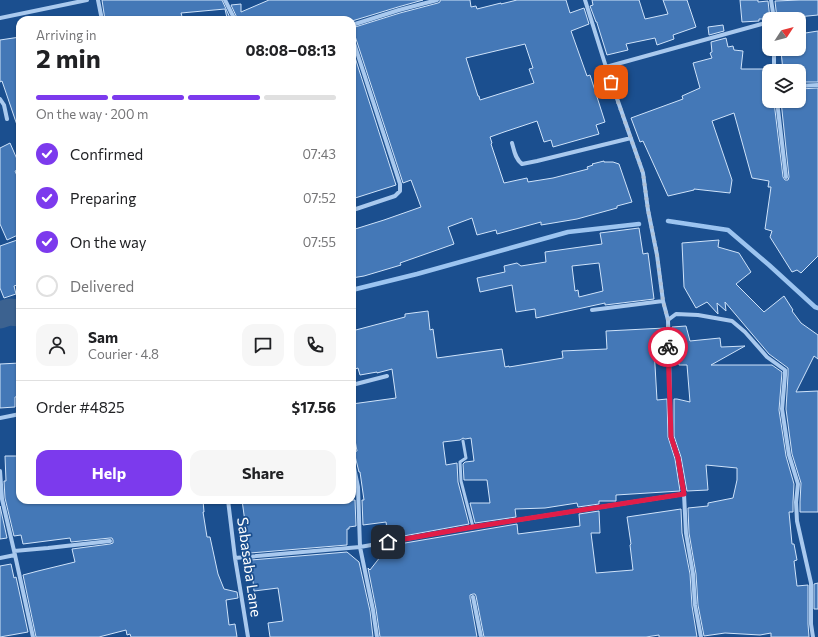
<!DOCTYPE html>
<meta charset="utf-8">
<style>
body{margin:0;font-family:Commissioner,sans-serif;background:#f6f6f6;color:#202124;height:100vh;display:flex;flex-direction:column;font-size:15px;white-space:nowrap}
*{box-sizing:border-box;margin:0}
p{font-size:13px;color:#757577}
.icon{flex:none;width:22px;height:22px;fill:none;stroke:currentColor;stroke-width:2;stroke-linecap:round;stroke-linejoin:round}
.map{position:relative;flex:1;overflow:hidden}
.side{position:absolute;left:16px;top:16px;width:340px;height:488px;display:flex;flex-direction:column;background:#fff;border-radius:12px;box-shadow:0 1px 3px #0004}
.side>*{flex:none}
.needle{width:26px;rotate:54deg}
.fabs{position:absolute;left:762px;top:12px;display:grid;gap:8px}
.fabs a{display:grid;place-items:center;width:44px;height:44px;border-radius:8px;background:#fff;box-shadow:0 1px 3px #0004;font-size:20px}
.pin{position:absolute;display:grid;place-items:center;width:34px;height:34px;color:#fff;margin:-17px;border-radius:8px;box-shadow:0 2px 6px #0006}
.courier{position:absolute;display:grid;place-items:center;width:40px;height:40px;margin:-20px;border:3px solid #e11d48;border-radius:50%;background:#fff;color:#222;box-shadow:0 1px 5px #0007}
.headline em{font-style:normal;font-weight:700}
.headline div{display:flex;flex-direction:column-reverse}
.headline{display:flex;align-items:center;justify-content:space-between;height:68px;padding:0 20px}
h1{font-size:26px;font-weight:700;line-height:30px}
.bar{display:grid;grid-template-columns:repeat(4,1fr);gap:6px 4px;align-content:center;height:48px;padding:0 20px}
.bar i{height:5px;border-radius:3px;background:#e0e0e0}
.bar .selected{background:#7c3aed}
.bar p{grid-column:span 4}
.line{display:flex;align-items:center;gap:10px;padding:0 20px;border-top:1px solid #e0e0e0}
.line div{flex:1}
.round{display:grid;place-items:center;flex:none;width:42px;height:42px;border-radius:12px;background:#f6f6f6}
ol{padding:0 20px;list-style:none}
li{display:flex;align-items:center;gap:12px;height:44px}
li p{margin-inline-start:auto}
li .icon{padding:4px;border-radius:50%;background:#7c3aed;color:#fff;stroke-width:4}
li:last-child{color:#757577}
li i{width:22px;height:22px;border:2px solid #e0e0e0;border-radius:50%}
.cta{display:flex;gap:8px;margin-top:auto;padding:8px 20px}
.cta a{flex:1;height:46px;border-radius:12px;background:#7c3aed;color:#fff;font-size:16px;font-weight:700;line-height:46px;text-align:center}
.cta a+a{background:#f6f6f6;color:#202124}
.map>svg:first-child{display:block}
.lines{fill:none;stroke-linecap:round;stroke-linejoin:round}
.stream{stroke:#9cc4f0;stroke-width:4.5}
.river{stroke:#3c6290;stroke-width:27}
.building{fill:#4478b7;stroke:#cfe3fa;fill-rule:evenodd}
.service{stroke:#a9c9ee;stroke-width:3}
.minor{stroke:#a9c9ee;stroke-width:4}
.done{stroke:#afc1d8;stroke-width:4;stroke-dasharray:0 7.2}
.route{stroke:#e11d48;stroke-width:5}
.labels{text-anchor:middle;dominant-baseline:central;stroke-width:3.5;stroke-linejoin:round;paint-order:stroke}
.street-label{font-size:15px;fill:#fff;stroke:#1b4f8f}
</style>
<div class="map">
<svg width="818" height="637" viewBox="0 0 818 637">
<rect width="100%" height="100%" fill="#1b4f8f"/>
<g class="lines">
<path class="stream" d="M668,221L728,230L769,265L815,307L818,308
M352,290L417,274L568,232L639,224"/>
<path class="river" d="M0,315L9,312L20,313"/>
</g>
<path class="building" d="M102,0H222L231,20H223L227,18L225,9L181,13L183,20H105Z
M269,0H423L398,7L352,21V20H238L231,5L241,4V12Z
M440,0H470L471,7L476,6L477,9L501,3V4L517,0H566L570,13L584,8L589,24L571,31L587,76L590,75L605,122L596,125L599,134L553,147L551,140L544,142L537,121L504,132L490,137L492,143L491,144L504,183L527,178L528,182L553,178L588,169L587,167L593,165L592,164L604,161V162H613L619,164L632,202L617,206V208L577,219L541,225V222L497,234L496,230L477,235L472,218L448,227L454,244L400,263L401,265L364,276L352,278V230L384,220L421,207L411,180L403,183L355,36L352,34V28L400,13L438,3L440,2ZM525,44L533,68L529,69L534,83L480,100L479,96H478L466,58Z
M592,0H639L645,19L668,14L663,0H687L696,27L673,35L674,39L657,45L655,38L626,44L628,50L607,55L597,23V22H596L590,6L593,5Z
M740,0H758V2L768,1L770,19H759V21L742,22Z
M800,0H818V15L777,19L775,1Z
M723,25L724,31L709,35L708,27Z
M818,31V82H799V71H783L781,51L799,49V34Z
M20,37V127L18,128L2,81L0,82V40Z
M726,38L728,47L733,46L734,50L743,51L741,69H769L768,102H774L783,177L785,180H788L789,177L781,101H799V89L818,88V256L801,273L797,270L792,272L770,237L772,231L765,229L771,187H768L769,181L752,178L734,113L712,121L732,180L730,193L694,189V190L668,196L643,141L640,142L631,118L683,99L682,96L700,88L693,63L712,58L710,53L712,52L711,42Z
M352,48L396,185L352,199Z
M10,143L20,166V169L15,171L20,183V234L7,240L0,224V148Z
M639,228L643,254L648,253L654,299L605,305V303L536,318L535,309L516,312L512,285L480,292L477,278L505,272L504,266L517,263L521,266L546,262L545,252L602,244L600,233ZM599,263L603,291L579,297L578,290L575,291L572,266Z
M20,239V284L14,286L16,294L4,298L0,288V246Z
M719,240L718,247L739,253L751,272L736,284L764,312L784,296L793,310L792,311L801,323L818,335V359L814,356L796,392L818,391V512H800V502L801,483L792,454L786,409L788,375V368L769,354L725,302L726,311L717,303L718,314L707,302L696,308L684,287L682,243Z
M428,311L430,330L433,329L437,358L502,349L505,367L509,366V367L563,358L562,351L607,349L606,331L665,328V347L654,348L657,400L667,399L668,437L675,459L680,491L616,495V501H599V504L578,507L577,503L545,508L515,509L516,517L475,523L470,503H490L487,480H464L463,464L465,462L474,461L471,438L465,439L463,438L460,440L443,442L446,465L457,463L458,482L469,524L398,537L397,528L387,529L386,522L363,525L362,500H364L360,472H359L354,452L357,451L352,424V404L396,398L392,369L377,373V372L360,375L358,368L352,370V331L405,317V314Z
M686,326L690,341L720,338L721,347L745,346L711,365H772L782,372L779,410L786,456L794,484L793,502V512H789L792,544H794L797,560L794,561L797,586L808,585V624L809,637H771V633L760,635L725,633L704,636L698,605L696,574L689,533L688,508L708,506V503L733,498L737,480V468L706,465L708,490L687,491L681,457L674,436V399H677L690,402L687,365H679L677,346L672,347V327Z
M20,363V396L15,397V407L0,408V364Z
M5,456H20V500H55V501L74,500H203L204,512H203L207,537H210L218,574L224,589L237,592L238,598L226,600L229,625L235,624L237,637H131L130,634L127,635L126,630L99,637H36L23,575L38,571L75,562L72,549L110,544L113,543V540L112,538H110L71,542L70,538L23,544L21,535L14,536L5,498L4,481H6Z
M242,500H355L356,526L349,527V529H347V545L250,553V551H249Z
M0,506L7,538L0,539Z
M681,509L682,533L690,574L692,606L697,637H659V635L646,637H484L476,596L475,594H473L470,595V598L477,637H380L376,609L368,568L370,570L384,552L400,550L399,544L517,524L518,534L580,526L579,514L599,511L600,533H591L596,573L633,570L630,545L631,544L627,517Z
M347,552L359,562L370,611L373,637H270L268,623L283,621L278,588L254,591L251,560Z
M11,564L14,578L16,577L28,632L0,637V566Z
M818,583V609H814V584Z"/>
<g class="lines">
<path class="service" d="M463,441L466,458L460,462L461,481L473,527"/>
<path class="minor" d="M98,0L102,20
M225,0L235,20
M585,0L606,67L643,173L648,210L657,255L663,301L668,320L671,437L678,458L684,494L686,533L693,574L695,605L701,637
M771,0L774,19
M0,18L87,0
M352,25L399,10L437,0
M352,37L400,184V191L395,196L356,209
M606,67L769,22
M774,71V49
M799,86L818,85
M0,99L4,105L7,119
M777,101L786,177
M512,143C514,150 515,159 522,164L537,161L631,138
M592,310L663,301
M668,320L676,314L698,315L732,321L745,332L767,357L785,370V375L782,409L789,455L798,484L796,502L797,521L811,583V624L813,637
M352,385L387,376
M0,418L20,414
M352,458L358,487L360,547L373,610L377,637
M0,471L2,499L15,555L33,637
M228,500L235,558L242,600L248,637
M14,551L48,548L110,541
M0,558L15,555
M235,558L360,547L473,527L684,494
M473,597L481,637"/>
</g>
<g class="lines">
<path class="done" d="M611,82L643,173L648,210L657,254L663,301L668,320V347"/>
<path class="route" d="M388,542L473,527L684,494L678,458L671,437L668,347"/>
</g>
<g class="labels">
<g class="street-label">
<text transform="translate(250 567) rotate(82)">Sabasaba Lane</text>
</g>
</g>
</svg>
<div class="fabs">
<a><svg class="needle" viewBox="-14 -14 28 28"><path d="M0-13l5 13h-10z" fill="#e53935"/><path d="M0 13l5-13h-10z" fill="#757577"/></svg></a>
<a><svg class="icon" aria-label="layers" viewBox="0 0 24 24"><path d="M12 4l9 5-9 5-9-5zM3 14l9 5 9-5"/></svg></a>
</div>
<div class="pin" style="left:611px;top:82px;background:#ea580c"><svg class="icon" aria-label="bag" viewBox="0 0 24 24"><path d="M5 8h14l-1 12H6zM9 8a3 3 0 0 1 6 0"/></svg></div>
<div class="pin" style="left:388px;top:542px;background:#1f2937"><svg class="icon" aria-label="home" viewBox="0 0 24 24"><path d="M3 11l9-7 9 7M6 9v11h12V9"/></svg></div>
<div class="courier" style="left:668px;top:347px"><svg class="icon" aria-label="bike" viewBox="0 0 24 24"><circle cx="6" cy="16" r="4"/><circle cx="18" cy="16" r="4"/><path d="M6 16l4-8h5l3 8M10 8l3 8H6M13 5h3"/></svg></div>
<section class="side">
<div class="headline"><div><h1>2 min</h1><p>Arriving in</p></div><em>08:08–08:13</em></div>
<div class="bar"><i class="selected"></i><i class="selected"></i><i class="selected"></i><i></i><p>On the way · 200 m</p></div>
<ol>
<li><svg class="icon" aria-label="check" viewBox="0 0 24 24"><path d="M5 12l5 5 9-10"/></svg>Confirmed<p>07:43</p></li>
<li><svg class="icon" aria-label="check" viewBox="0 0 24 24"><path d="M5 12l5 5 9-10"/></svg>Preparing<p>07:52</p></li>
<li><svg class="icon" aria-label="check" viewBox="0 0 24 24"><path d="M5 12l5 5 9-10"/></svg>On the way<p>07:55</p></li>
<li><i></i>Delivered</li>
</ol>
<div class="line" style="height:72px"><a class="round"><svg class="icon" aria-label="person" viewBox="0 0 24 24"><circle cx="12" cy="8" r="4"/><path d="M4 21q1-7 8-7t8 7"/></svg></a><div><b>Sam</b><p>Courier · 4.8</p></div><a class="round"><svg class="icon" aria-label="chat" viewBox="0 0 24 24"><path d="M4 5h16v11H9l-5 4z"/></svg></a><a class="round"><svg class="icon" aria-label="phone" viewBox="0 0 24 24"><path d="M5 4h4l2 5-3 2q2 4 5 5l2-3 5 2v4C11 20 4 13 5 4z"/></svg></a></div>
<div class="line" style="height:52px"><div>Order #4825</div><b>$17.56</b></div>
<div class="cta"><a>Help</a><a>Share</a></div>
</section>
</div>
